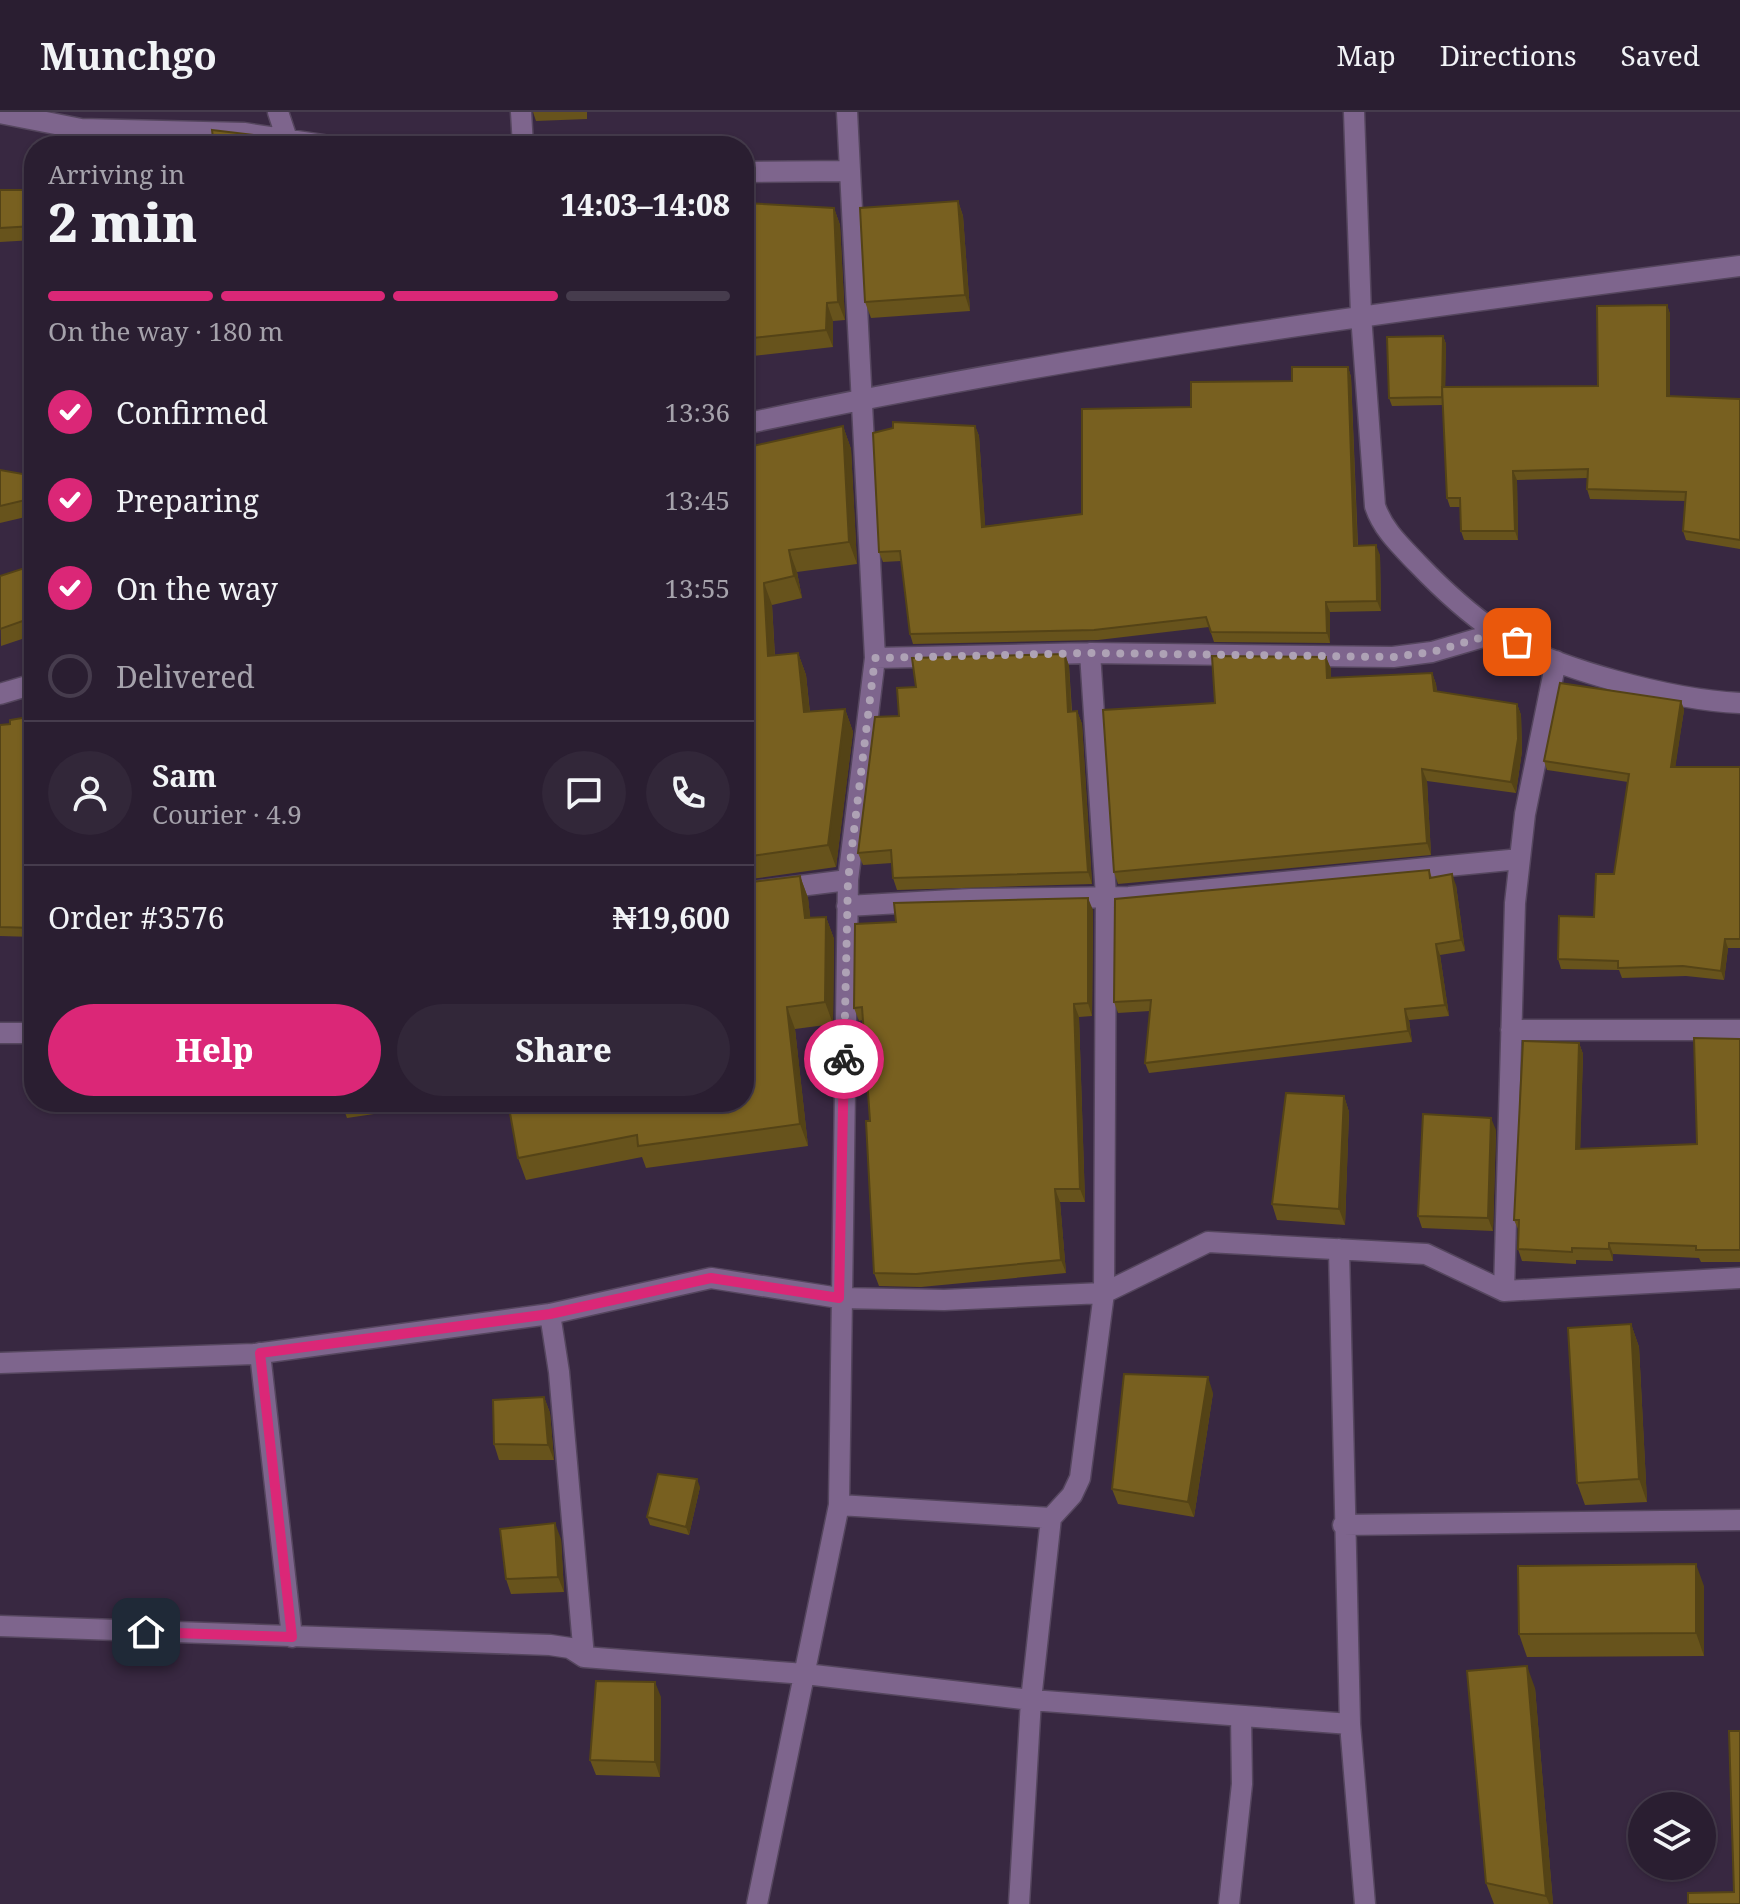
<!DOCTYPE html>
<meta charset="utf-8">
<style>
body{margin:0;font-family:"Noto Serif",serif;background:#322739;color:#f1f3f6;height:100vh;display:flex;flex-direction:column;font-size:30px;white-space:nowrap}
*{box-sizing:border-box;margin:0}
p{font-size:26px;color:#a5a2ab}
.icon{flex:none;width:44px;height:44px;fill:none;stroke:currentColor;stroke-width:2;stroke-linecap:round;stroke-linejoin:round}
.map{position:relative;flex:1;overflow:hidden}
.panel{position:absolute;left:24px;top:24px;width:730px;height:976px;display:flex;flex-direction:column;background:#2a1e31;border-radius:32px;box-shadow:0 2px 6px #0004,0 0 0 2px #463c4d}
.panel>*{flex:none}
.fabs{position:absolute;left:1628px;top:1680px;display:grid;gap:16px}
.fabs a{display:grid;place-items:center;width:88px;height:88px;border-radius:50%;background:#2a1e31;box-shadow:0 2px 6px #0004,0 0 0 2px #463c4d;font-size:40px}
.pin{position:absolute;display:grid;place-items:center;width:68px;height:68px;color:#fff;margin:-34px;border-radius:16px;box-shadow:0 4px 12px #0006}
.courier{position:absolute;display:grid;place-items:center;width:80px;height:80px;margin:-40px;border:6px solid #db2777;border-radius:50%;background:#fff;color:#222;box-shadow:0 2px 10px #0007}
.head em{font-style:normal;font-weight:800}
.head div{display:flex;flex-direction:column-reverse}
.head{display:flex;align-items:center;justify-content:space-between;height:136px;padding:0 24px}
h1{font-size:52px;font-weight:800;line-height:60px}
.bar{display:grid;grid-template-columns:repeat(4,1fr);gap:12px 8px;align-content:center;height:96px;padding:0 24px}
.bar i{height:10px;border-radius:6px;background:#463c4d}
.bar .current{background:#db2777}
.bar p{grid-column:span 4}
.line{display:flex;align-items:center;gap:20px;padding:0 24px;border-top:2px solid #463c4d}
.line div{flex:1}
.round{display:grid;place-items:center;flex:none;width:84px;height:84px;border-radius:42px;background:#322739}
ol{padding:0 24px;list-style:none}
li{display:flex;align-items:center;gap:24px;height:88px}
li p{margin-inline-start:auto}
li .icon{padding:8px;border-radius:50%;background:#db2777;color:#fff;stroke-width:4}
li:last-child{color:#a5a2ab}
li i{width:44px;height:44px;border:4px solid #463c4d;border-radius:50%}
.cta{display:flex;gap:16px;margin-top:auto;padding:16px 24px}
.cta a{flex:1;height:92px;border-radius:48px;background:#db2777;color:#fff;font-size:32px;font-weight:800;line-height:92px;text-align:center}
.cta a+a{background:#322739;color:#f1f3f6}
header{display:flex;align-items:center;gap:48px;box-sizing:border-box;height:112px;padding:0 40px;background:#2a1e31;border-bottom:2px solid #463c4d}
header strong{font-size:38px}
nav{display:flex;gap:44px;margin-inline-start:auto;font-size:28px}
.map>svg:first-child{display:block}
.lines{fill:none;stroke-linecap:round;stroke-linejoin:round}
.street-casing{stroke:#55465e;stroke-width:23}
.street{stroke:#7e658d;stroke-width:20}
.wall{fill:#67531c}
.shaded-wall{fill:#544316}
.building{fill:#786020;stroke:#544316;stroke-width:2}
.done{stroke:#aea2b5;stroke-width:8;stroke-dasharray:0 14.4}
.route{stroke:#db2777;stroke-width:10}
</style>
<header>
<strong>Munchgo</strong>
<nav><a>Map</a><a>Directions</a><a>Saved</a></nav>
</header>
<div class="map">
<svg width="1740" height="1792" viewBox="0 0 1740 1792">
<rect width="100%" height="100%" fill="#382841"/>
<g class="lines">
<defs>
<path id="street" d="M278,0L287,27
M521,0L523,34
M1354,0L1361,203L1375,394C1383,418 1401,434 1418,452C1441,476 1468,501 1496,520C1551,557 1674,588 1740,591
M0,1L81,17L244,21L330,34
M744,60L849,59
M744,312C1073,241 1407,197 1740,154
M875,546L1090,541L1393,545L1432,540L1497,521
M0,582L34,572
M744,781L848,768
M847,794L971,787L1129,785L1520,747
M1511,918H1740
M0,921H34
M1339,1137L1350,1612L1365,1792
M1504,1179L1515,791L1525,702L1556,549
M550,1202L559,1260L584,1545
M260,1241L292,1525
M0,1251L254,1242L550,1202L711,1166L839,1186L944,1188L1104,1181L1208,1130L1426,1142L1504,1179L1740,1166
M839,1393L1051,1406
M1343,1413L1740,1408
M0,1514L550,1533L570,1536L584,1545L805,1562L1031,1588L1350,1612
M757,1792L839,1393L848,768L875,546L847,0
M1019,1792L1031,1588L1051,1406L1072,1383L1080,1366L1104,1181L1106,784L1090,541
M1229,1792L1242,1672L1241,1604"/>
</defs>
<use href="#street" class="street-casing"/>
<use href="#street" class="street"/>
</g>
<path class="wall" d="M533,0H587V7L536,9Z
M0,78H34V128L0,130Z
M958,89L963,104L970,199L871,206L865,190Z
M744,91L834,96L840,113L845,208L833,209V235L744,245Z
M1667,193L1670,202V284L1740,287V437L1686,428L1683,419L1685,389L1590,387L1587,377V366L1517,368L1518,428H1464L1461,419L1460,395H1450L1447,386L1443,293L1392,294L1389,286L1443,224L1446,232L1445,275L1598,274Z
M1348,255L1351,265L1358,434L1380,443L1381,499L1330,500V531L1214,530L1209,515L1098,528L913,532L910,522L901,449L883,450L879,440L975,314L979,324L985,414L1082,402L1191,295Z
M843,314L851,337L857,452L797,460L802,486L772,493L775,544L798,541L806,563L810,600L845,597L853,620L836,755L744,768V336Z
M0,358L34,364V403L0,411Z
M34,453V523L1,534L0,464Z
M1065,542L1069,554L1072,599H1077L1082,612L1092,772L897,778L893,766L892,751L863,753L858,741L899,604L916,575Z
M1326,545L1331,557V566L1432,561L1436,572L1437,580L1517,592L1521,603L1522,639L1516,681L1427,669L1431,743L1118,772L1114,760L1215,591Z
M1681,589L1684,598L1675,655H1740V836H1728L1724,868L1686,864L1622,866L1619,858L1561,857L1558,847L1594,805L1614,762L1628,670L1547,658L1544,649Z
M34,604V825L0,824V613L10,612Z
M1429,758L1432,766L1456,773L1465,839L1440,843L1449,904L1409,908L1412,930L1149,961L1145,951L1150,899L1118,901L1114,890Z
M800,764L808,786L810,805H826L834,827L833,912L795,917L808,1034L646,1056L642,1045L526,1068L518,1046Z
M1093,798L1092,904L1079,905L1085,1090H1060L1066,1161L921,1175L879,1174L874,1161L870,1009L863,908L859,909L854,896Z
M1740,927V1150H1701L1699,1146L1613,1142V1149L1576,1148V1152L1522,1149L1518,1137L1519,1119L1514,1108L1579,931L1583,942L1580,1037L1697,1032Z
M1344,984L1349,1000L1345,1113L1277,1108L1272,1092Z
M341,990H455L347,1006Z
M458,990H478L459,992Z
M1496,1018L1493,1119L1422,1116L1418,1104Z
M1631,1212L1639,1235L1647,1390L1585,1393L1577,1371Z
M1213,1281L1194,1405L1118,1392L1112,1377Z
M544,1285L550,1301L554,1348H499L494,1332Z
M700,1375L689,1423L650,1413L647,1405Z
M561,1427L564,1480L511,1482L506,1467Z
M1704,1474V1544L1527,1545L1519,1522Z
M1535,1576L1553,1792H1494L1486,1771Z
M661,1585L660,1665L596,1663L590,1648Z"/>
<path class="shaded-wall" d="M958,89L963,104L970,199L965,183Z
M834,96L840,113L845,208L838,190Z
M827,191L833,209V235L826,218Z
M1667,193L1670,202V293L1667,284Z
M1443,224L1446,232L1445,293L1442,285Z
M1348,255L1351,265L1358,444L1354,434Z
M843,314L851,337L857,452L849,430Z
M975,314L979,324L986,425L982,415Z
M1513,359L1517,368L1518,428L1515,419Z
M1376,433L1380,443L1381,499L1377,489Z
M789,438L797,460L802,486L794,464Z
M764,471L772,493L776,566L768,544Z
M1326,490L1330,500V531L1327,521Z
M798,541L806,563L812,622L804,600Z
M1065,542L1069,554L1072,612L1068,600Z
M1326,545L1331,557V577L1327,566Z
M1432,561L1436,572L1438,591L1434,579Z
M1681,589L1684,598L1674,664L1671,655Z
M1517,592L1521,603L1522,639L1516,681L1511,670Z
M845,597L853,620L836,755L828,733Z
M1077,599L1082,612L1092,772L1088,760Z
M1422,657L1427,669L1431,743L1427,731Z
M1452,762L1456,773L1465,839L1461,828Z
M800,764L808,786L813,828L805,806Z
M1088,786L1093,798L1092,904L1088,891Z
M826,805L834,827L833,912L825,890Z
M1725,827L1728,836L1724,868L1721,859Z
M1436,832L1440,843L1449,904L1445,893Z
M1074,892L1079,905L1085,1090L1080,1077Z
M787,895L795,917L808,1034L800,1012Z
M1405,897L1409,908L1412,930L1408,919Z
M1579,931L1583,942L1580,1049L1576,1037Z
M1344,984L1349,1000L1345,1113L1339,1097Z
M1491,1006L1496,1018L1493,1119L1488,1106Z
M1055,1077L1060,1090L1066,1161L1061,1148Z
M1609,1131L1613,1142V1149L1609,1137Z
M1631,1212L1639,1235L1647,1390L1639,1367Z
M1208,1265L1213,1281L1194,1405L1188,1390Z
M544,1285L550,1301L554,1348L548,1333Z
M697,1367L700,1375L689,1423L686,1415Z
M555,1411L561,1427L564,1480L558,1465Z
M1696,1452L1704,1474V1544L1696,1521Z
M1527,1554L1535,1576L1553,1792H1549L1546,1784Z
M655,1570L661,1585L660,1665L655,1650Z"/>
<path class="building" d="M212,18L297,28V34H214Z
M0,78H34V114L0,116Z
M958,89L965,183L865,190L860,96Z
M744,91L834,96L838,190L827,191L826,218L744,227Z
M1667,193V284L1740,287V428L1683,419L1686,380L1587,377L1588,357L1513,359L1515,419H1461L1460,386H1447L1442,275L1598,274L1597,194Z
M1443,224L1442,285L1389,286L1387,225Z
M1292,255H1348L1354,434L1376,433L1377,489L1326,490L1327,521L1211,520L1206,505L1094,518L910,522L900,439L879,440L873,321L893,316V310L975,314L982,415L1082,402V297L1191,295V270L1292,269Z
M843,314L849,430L789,438L794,464L764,471L768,544L798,541L804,600L845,597L828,733L744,745V336Z
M0,358L34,364V386L0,394Z
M34,453V505L0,517V464Z
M1065,542L1068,600L1077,599L1088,760L893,766L891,738L858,741L875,605L899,604L897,576L916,575L912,546Z
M1212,544L1326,545L1327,566L1432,561L1434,579L1517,592L1518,627L1511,670L1422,657L1427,731L1114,760L1103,598L1215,591Z
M1560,571L1681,589L1671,655H1740V827H1725L1721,859L1683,854L1618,856V849L1558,847L1559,804L1594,805L1596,762H1614L1629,662L1544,649Z
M34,604V816L0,815V613L10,612V608Z
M1429,758L1430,766L1452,762L1461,828L1436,832L1445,893L1405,897L1408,919L1145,951L1151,888L1114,890L1115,787Z
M800,764L805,806L826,805L825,890L787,895L800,1012L638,1034L637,1023L518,1046L508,990H744V771Z
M1088,786V891L1074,892L1080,1077H1055L1061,1148L916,1162L874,1161L866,1009H870L862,895L854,896L855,812L896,810L894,791Z
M1694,926L1740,927V1138H1696V1134L1609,1131V1137L1572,1136V1140L1518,1137L1519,1108H1514L1523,929L1579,931L1576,1037L1697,1032Z
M1286,981L1344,984L1339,1097L1272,1092Z
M1423,1002L1491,1006L1488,1106L1418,1104Z
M1631,1212L1639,1367L1577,1371L1568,1216Z
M1124,1262L1208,1265L1188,1390L1112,1377Z
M544,1285L548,1333L494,1332L493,1288Z
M658,1362L697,1367L686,1415L647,1405Z
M555,1411L558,1465L506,1467L500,1417Z
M1696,1452V1521L1519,1522L1518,1454Z
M1527,1554L1546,1784L1486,1771L1467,1559Z
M596,1569L655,1570V1650L590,1648Z
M1729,1619H1740V1792H1688V1781L1734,1780Z"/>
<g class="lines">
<path class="done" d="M844,947L848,768L875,546L1090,541L1393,545L1432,540L1497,521L1517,530"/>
<path class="route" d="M146,1520L292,1525L260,1241L550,1202L711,1166L839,1186L844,947"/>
</g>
</svg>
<div class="fabs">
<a><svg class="icon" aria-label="layers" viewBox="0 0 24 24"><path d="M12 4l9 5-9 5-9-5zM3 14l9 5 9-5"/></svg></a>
</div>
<div class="pin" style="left:1517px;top:530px;background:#ea580c"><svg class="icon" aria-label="bag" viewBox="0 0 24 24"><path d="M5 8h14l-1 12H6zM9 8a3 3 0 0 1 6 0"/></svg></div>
<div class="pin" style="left:146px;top:1520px;background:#1f2937"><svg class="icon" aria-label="home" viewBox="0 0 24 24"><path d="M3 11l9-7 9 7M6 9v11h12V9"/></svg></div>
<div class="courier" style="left:844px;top:947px"><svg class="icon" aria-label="bike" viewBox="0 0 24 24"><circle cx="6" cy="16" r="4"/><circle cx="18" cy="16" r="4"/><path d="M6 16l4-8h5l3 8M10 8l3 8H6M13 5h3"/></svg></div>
<section class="panel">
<div class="head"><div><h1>2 min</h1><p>Arriving in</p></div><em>14:03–14:08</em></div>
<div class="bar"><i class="current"></i><i class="current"></i><i class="current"></i><i></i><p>On the way · 180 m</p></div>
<ol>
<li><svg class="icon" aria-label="check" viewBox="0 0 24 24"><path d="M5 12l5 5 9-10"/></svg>Confirmed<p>13:36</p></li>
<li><svg class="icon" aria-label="check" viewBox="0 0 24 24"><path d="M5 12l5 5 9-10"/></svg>Preparing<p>13:45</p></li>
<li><svg class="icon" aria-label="check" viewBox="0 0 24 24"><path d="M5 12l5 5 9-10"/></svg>On the way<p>13:55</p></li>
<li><i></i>Delivered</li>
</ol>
<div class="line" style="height:144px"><a class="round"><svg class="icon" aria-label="person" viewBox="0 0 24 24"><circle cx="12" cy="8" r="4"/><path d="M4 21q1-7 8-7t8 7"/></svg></a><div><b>Sam</b><p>Courier · 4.9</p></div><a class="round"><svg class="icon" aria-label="chat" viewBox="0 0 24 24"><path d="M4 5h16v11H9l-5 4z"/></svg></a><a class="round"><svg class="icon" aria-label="phone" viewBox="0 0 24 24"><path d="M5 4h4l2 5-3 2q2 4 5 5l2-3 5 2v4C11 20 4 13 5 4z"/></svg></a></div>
<div class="line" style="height:104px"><div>Order #3576</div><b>₦19,600</b></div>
<div class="cta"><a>Help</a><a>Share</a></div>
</section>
</div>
